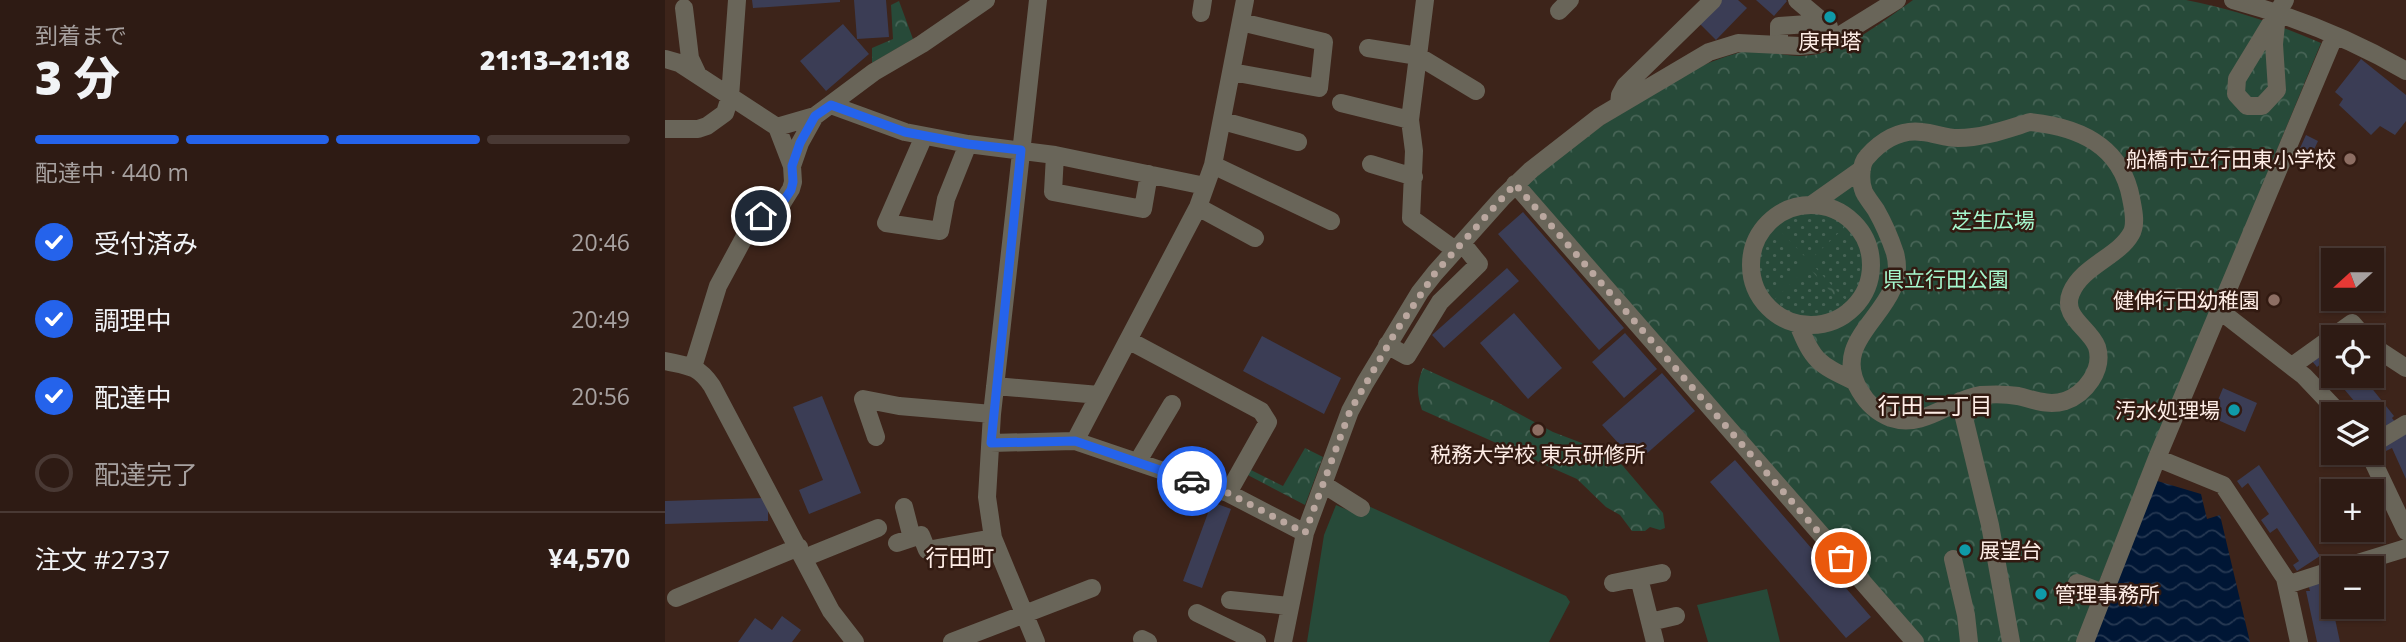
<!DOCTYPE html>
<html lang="ja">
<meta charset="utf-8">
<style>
body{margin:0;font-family:"Open Sans","Noto Sans JP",sans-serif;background:#36241d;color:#f1f3f6;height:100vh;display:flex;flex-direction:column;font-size:26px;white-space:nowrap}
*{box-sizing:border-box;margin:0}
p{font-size:23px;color:#a7a1a0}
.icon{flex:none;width:38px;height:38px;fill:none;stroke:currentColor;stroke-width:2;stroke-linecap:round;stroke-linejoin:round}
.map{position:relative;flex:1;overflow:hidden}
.panel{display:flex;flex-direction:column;background:#2e1b14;width:665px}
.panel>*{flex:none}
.needle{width:46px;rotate:249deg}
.fabs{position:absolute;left:1656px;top:248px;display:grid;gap:14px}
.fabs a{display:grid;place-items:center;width:63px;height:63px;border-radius:0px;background:#2e1b14;box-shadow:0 2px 5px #0004,0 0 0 2px #493934;font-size:35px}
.pin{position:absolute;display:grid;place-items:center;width:60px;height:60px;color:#fff;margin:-30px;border:4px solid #fff;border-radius:50%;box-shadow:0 2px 7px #0007}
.courier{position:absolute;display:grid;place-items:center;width:70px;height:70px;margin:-35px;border:5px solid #2563eb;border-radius:50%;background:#fff;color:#222;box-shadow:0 2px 9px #0007}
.overview em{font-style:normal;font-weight:800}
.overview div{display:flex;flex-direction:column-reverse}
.overview{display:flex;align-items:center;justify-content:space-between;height:119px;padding:0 35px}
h1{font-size:46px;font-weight:800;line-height:52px}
.bar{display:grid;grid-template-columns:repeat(4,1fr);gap:10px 7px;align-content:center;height:84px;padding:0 35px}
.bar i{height:9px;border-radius:5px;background:#493934}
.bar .on{background:#2563eb}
.bar p{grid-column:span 4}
.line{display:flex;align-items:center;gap:18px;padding:0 35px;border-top:2px solid #493934}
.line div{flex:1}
ol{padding:0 35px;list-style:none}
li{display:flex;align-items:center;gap:21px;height:77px}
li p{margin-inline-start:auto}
li .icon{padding:7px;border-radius:50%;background:#2563eb;color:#fff;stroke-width:4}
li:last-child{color:#a7a1a0}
li i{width:38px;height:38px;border:4px solid #493934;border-radius:50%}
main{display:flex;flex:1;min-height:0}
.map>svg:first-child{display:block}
.grass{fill:#274a39}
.forest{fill:url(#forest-crowns)}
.garden{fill:url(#garden-dots)}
.water{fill:url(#water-waves)}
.building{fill:#3b3d55}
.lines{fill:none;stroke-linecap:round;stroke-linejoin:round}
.minor{stroke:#696559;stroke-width:18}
.done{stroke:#baa79f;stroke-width:7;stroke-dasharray:0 12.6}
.route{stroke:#2563eb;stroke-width:9}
.culture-dot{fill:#0f9aa8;stroke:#321a11;stroke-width:2.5}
.education-dot{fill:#8d6e63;stroke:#321a11;stroke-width:2.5}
.labels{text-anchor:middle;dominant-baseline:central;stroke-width:5;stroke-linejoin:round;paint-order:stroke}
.poi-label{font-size:21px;fill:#feede6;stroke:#321a11;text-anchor:end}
.park-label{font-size:21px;fill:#a5f7cd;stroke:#321a11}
.neighbourhood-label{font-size:23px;fill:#feede6;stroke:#321a11}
</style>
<main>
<section class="panel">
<div class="overview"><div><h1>3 分</h1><p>到着まで</p></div><em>21:13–21:18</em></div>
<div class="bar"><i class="on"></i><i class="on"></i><i class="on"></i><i></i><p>配達中 · 440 m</p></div>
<ol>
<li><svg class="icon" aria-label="check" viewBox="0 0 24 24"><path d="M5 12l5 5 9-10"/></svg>受付済み<p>20:46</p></li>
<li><svg class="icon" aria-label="check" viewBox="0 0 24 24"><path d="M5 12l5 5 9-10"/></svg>調理中<p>20:49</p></li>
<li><svg class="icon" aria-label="check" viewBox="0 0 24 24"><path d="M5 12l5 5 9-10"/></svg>配達中<p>20:56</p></li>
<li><i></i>配達完了</li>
</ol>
<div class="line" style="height:91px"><div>注文 #2737</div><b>¥4,570</b></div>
</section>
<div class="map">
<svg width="1741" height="642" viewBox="0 0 1741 642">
<defs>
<pattern id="forest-crowns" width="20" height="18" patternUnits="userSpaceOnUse" patternTransform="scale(1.75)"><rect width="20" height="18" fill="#274a39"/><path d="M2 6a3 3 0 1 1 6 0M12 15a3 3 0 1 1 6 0" fill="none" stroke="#476456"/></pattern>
<pattern id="garden-dots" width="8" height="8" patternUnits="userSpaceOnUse" patternTransform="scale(1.75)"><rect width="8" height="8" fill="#274a39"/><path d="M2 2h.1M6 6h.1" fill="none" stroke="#476456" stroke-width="1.8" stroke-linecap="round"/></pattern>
<pattern id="water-waves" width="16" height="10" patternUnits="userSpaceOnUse" patternTransform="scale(1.75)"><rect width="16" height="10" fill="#001635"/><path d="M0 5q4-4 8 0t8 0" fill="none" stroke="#263852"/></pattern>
</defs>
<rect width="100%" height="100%" fill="#3d241a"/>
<path class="grass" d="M699,504L901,596L905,602L884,642H642L659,535L671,505L692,514Z
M1102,589L1115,642H1043L1032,605Z"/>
<path class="forest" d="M1248,0H1521C1568,9 1612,24 1656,43L1431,589L1417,642H1256L859,186C922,137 997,73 1076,52C1094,47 1116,56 1135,56C1177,56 1215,23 1248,0Z
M234,1L248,39L207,63V48L228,39L226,5Z
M758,368L832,402L888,432L943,453L958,466L998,513L1000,528L995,530L985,527L980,531H967L955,515L941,507L912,479L757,410C752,394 751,385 758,368Z
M640,448L658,457L640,505L579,473L582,468L618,486Z"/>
<path class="garden" d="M1146,210L1166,215L1182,225L1144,261L1109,224L1127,215Z
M1106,227L1140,264L1103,299C1089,270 1089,255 1106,227Z
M1185,228C1204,259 1203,274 1185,305L1147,264Z
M1143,267L1181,308C1151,325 1133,325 1106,303Z"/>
<path class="water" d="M1489,480L1536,494L1542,519L1555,515L1585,642H1428Z"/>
<path class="building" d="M87,0H175V2L88,8Z
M189,0H221L224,37L192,39Z
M1055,0H1073L1082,8L1051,40L1033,22Z
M1091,0H1121L1122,1L1109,16Z
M178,24L204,54L161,91L135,61Z
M1696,59L1741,95V121L1730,135L1715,126L1706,135L1674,105L1678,99L1670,92Z
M1641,135L1653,141L1647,154L1635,148Z
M858,212L959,328L934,350L833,234Z
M842,268L854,281L779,348L767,335Z
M849,313L897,368L863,399L815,343Z
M960,333L992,369L959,398L927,362Z
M597,336L676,378L659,414L578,371Z
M1668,343V375L1657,363L1652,367L1647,361Z
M997,373L1030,411L971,463L937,425Z
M1668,376H1697L1729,416L1727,418L1731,423L1718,434L1706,421V415H1701Z
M1558,388L1592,403L1580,432L1546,417Z
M157,396L196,493L144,514L134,490L158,480L128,407Z
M1741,434V479L1727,448L1719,452L1716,446Z
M1070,460L1206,617L1181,638L1045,482Z
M1594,465L1655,556L1632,571L1628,565L1634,561L1612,528L1605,533L1596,520L1604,514L1583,483L1577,488L1572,481Z
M103,498V521L0,524V501Z
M547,502L566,509L537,588L518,581Z
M1658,580L1660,586H1663L1675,642H1652L1641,591H1645L1643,584Z
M1381,587L1383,596L1371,600L1368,591Z
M117,616L136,630L127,642H73L90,618L107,630Z"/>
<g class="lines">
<path class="minor" d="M760,0L745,120L749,151L746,218L790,250
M1132,0L1164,27
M1568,0C1627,16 1688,40 1741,71
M19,8L25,58L33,75
M894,11L905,0
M536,13L538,0
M1612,14L1609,44L1612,90L1597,106H1582L1571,94L1572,79L1620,0
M1114,45V26L1143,24L1174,36
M703,48L753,56L811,91
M0,59L14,63L112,127L150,116L209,72L257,44L321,0
M567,72L654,88L659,42L576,22
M676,103L745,120
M954,104L955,95L960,86L1048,0
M166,105L240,132L303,144L390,155L540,186
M558,121L633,142
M1365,122C1414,127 1456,145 1466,198C1468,209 1472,224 1466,234C1453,257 1417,266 1406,293C1396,317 1425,328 1432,347C1439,370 1420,394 1400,401C1383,406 1370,400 1353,396C1341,394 1329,394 1316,395C1286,399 1259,429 1226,418C1213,413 1202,403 1195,391C1160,334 1246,311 1230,253C1225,238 1219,224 1211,210C1207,204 1202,198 1199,192C1195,183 1195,164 1202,157C1216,141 1235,129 1257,132C1269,133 1281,138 1293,138C1318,138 1342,129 1365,122Z
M0,129H33L42,126L60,113L65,97L72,0
M259,136L221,223L275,231L281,199L303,144
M390,155L388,192L478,209L484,174
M706,164L749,177
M548,165L666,221
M127,166L135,143L150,116
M850,184L1250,642
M1146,205L1197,169
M1086 265a60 60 0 1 1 120 0a60 60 0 1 1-120 0Z
M533,207L590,238
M1554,310L1639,376L1676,415
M1133,324C1148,361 1153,364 1189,381
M463,340L596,411L603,422L563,493
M722,345L742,356L775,302L814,264L797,243
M1706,345L1741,368
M0,361C23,366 33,365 47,386L166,611L190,642
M1627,366L1687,323L1700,338
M28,367L53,286L87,223L116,205L126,189L128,182L127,166L112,127
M330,386L434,395
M1295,401L1325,525L1346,642
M211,437L198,399L234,406L327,414
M410,441L533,207L548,165L580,0
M326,443L410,441L563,493L640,533
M1706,445L1741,424
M1704,453L1741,531
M1492,458L1558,485L1620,578L1634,642
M473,461L507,404
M658,484L696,508
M239,507L247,538
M232,543L256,535L262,550L328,538
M139,558L213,528
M1288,559L1301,615L1304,642
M1673,569L1741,548
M974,578L990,642
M948,583L997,573
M1412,583L1438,593
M1622,585L1668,570
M11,598L134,547
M565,600L624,606
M532,613L592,642
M985,622L1011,616
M477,639L483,642
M287,642L427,588
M371,642L328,538L322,497L327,414L373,0
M618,642L640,533L685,411L700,383L755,292L770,273L838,197L866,170L934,117L1044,52L1073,43L1135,46L1154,44L1174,36L1232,0
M1420,642L1492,458L1669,37"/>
</g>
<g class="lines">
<path class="done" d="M527,481L563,493L640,533L685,411L730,333L770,273L850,184L1176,558"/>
<path class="route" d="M96,216L116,205L126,190L128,182L127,166L135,143L150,116L166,105L240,132L303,144L356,150L326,443L410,441L527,481"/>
</g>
<g class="culture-dot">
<circle cx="1165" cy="17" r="7"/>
<circle cx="1569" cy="410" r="7"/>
<circle cx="1300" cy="550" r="7"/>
<circle cx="1376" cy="594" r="7"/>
</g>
<g class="education-dot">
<circle cx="1685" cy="159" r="7"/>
<circle cx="1609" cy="300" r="7"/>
<circle cx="873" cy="430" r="7"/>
</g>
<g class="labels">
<g class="poi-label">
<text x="1165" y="41" text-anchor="middle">庚申塔</text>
<text x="1671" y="159">船橋市立行田東小学校</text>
<text x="1595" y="300">健伸行田幼稚園</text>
<text x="1555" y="410">汚水処理場</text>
<text x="873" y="454" text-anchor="middle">税務大学校 東京研修所</text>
<text x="1314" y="550" text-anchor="start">展望台</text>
<text x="1390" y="594" text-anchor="start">管理事務所</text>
</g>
<g class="park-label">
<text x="1328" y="220">芝生広場</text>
<text x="1281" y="279">県立行田公園</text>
</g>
<g class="neighbourhood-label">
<text x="1270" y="405">行田二丁目</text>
<text x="295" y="557">行田町</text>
</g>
</g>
</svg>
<div class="fabs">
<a><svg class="needle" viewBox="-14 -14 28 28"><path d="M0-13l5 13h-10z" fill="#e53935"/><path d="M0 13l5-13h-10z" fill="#a7a1a0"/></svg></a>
<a><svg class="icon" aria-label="locate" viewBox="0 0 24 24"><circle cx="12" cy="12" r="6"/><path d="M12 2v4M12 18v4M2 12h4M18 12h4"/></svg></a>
<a><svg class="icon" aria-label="layers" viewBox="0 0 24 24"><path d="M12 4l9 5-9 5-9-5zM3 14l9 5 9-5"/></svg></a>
<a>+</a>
<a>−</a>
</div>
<div class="pin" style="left:1176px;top:558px;background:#ea580c"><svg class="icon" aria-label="bag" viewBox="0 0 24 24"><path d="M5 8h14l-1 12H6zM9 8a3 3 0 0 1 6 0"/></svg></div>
<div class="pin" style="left:96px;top:216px;background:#1f2937"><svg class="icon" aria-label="home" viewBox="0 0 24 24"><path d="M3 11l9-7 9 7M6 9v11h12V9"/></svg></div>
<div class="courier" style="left:527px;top:481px"><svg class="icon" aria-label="car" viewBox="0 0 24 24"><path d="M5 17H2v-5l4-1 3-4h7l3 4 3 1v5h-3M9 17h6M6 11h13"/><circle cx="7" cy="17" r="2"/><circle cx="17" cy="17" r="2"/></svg></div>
</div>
</main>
